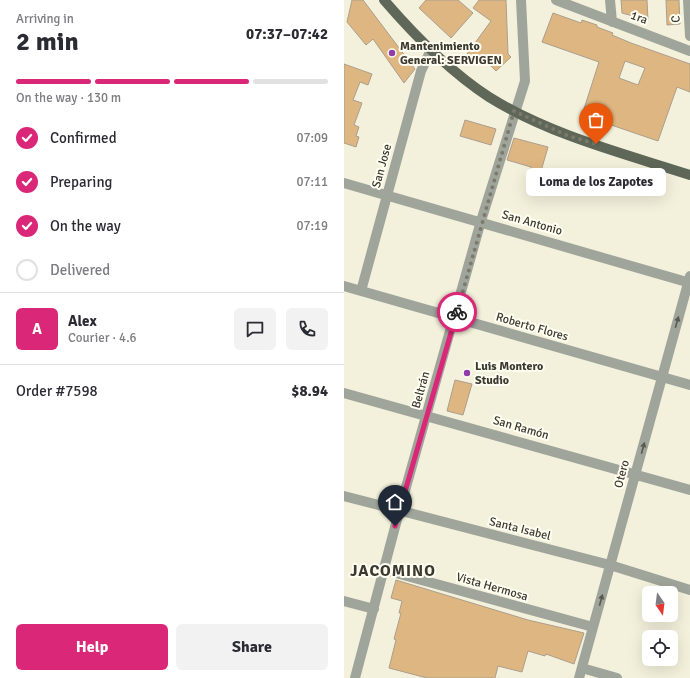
<!DOCTYPE html>
<meta charset="utf-8">
<style>
body{margin:0;font-family:Signika,sans-serif;background:#f2f2f3;color:#2b2b33;height:100vh;display:flex;flex-direction:column;font-size:15px;white-space:nowrap}
*{box-sizing:border-box;margin:0}
p{font-size:13px;color:#7c7c81}
.icon{flex:none;width:22px;height:22px;fill:none;stroke:currentColor;stroke-width:2;stroke-linecap:round;stroke-linejoin:round}
.map{position:relative;flex:1;overflow:hidden}
.panel{display:flex;flex-direction:column;background:#fff;width:344px}
.panel>*{flex:none}
.needle{width:26px;rotate:166deg}
.fabs{position:absolute;left:298px;top:586px;display:grid;gap:8px}
.fabs a{display:grid;place-items:center;width:36px;height:36px;border-radius:6px;background:#fff;box-shadow:0 4px 16px #0002;font-size:20px}
.pin{position:absolute;display:grid;place-items:center;width:34px;height:34px;color:#fff;margin:-41px -17px;border-radius:50% 50% 50% 0;rotate:-45deg;box-shadow:0 0 4px #0007}
.pin .icon{rotate:45deg}
.courier{position:absolute;display:grid;place-items:center;width:40px;height:40px;margin:-20px;border:3px solid #db2777;border-radius:50%;background:#fff;color:#222;box-shadow:0 1px 5px #0007}
.bubble{position:absolute;height:28px;border-radius:6px;background:#fff;box-shadow:0 4px 16px #0002;font-size:13px;font-weight:800;line-height:28px;text-align:center}
.summary em{font-style:normal;font-weight:800}
.summary div{display:flex;flex-direction:column-reverse}
.summary{display:flex;align-items:center;justify-content:space-between;height:68px;padding:0 16px}
h1{font-size:26px;font-weight:800;line-height:30px}
.bar{display:grid;grid-template-columns:repeat(4,1fr);gap:6px 4px;align-content:center;height:48px;padding:0 16px}
.bar i{height:5px;border-radius:3px;background:#e1e1e2}
.bar .active{background:#db2777}
.bar p{grid-column:span 4}
.line{display:flex;align-items:center;gap:10px;padding:0 16px;border-top:1px solid #e1e1e2}
.line div{flex:1}
.round{display:grid;place-items:center;flex:none;width:42px;height:42px;border-radius:6px;background:#f2f2f3}
ol{padding:0 16px;list-style:none}
li{display:flex;align-items:center;gap:12px;height:44px}
li p{margin-inline-start:auto}
li .icon{padding:4px;border-radius:50%;background:#db2777;color:#fff;stroke-width:4}
li:last-child{color:#7c7c81}
li i{width:22px;height:22px;border:2px solid #e1e1e2;border-radius:50%}
.cta{display:flex;gap:8px;margin-top:auto;padding:8px 16px}
.cta a{flex:1;height:46px;border-radius:6px;background:#db2777;color:#fff;font-size:16px;font-weight:800;line-height:46px;text-align:center}
.cta a+a{background:#f2f2f3;color:#2b2b33}
main{display:flex;flex:1;min-height:0}
.map>svg:first-child{display:block}
.building{fill:#deb681;stroke:#ab9e8d;fill-rule:evenodd}
.lines{fill:none;stroke-linecap:round;stroke-linejoin:round}
.minor{stroke:#a0a59c;stroke-width:10}
.tertiary{stroke:#a0a59c;stroke-width:10}
.primary{stroke:#5f6759;stroke-width:10}
.oneway{fill:#595a52}
.done{stroke:#7b7a6d;stroke-width:4;stroke-dasharray:0 7.2}
.route{stroke:#db2777;stroke-width:5}
.poi-dot{fill:#8f3dab;stroke:#fffef1;stroke-width:1.5}
.labels{text-anchor:middle;dominant-baseline:central;stroke-width:4;stroke-linejoin:round;paint-order:stroke}
.street-label{font-size:12px;fill:#3b3a32;stroke:#fffef1}
.poi-label{font-size:12px;font-weight:bold;fill:#3b3a32;stroke:#fffef1;text-anchor:start}
.district-label{font-size:16px;font-weight:bold;letter-spacing:1px;fill:#3b3a32;stroke:#fffef1}
</style>
<main>
<section class="panel">
<div class="summary"><div><h1>2 min</h1><p>Arriving in</p></div><em>07:37–07:42</em></div>
<div class="bar"><i class="active"></i><i class="active"></i><i class="active"></i><i></i><p>On the way · 130 m</p></div>
<ol>
<li><svg class="icon" aria-label="check" viewBox="0 0 24 24"><path d="M5 12l5 5 9-10"/></svg>Confirmed<p>07:09</p></li>
<li><svg class="icon" aria-label="check" viewBox="0 0 24 24"><path d="M5 12l5 5 9-10"/></svg>Preparing<p>07:11</p></li>
<li><svg class="icon" aria-label="check" viewBox="0 0 24 24"><path d="M5 12l5 5 9-10"/></svg>On the way<p>07:19</p></li>
<li><i></i>Delivered</li>
</ol>
<div class="line" style="height:72px"><b class="round" style="background:#db2777;color:#fff">A</b><div><b>Alex</b><p>Courier · 4.6</p></div><a class="round"><svg class="icon" aria-label="chat" viewBox="0 0 24 24"><path d="M4 5h16v11H9l-5 4z"/></svg></a><a class="round"><svg class="icon" aria-label="phone" viewBox="0 0 24 24"><path d="M5 4h4l2 5-3 2q2 4 5 5l2-3 5 2v4C11 20 4 13 5 4z"/></svg></a></div>
<div class="line" style="height:52px"><div>Order #7598</div><b>$8.94</b></div>
<div class="cta"><a>Help</a><a>Share</a></div>
</section>
<div class="map">
<svg width="346" height="678" viewBox="0 0 346 678">
<rect width="100%" height="100%" fill="#f3f1db"/>
<path class="building" d="M8,0H19L71,69L60,83L29,39L22,45L3,22Z
M82,0H114L129,13L107,38L75,8Z
M135,0H162L164,54L167,57L152,71L138,57L134,62L123,54L147,21L129,8Z
M277,0H303L304,20L278,13Z
M322,0H335L336,24L323,25Z
M209,13L237,23L238,20L253,25V27L269,33L268,35L287,43L346,64V92L333,87L314,141L238,115L255,62L198,42ZM281,61L301,68L294,85L275,78Z
M0,64L28,74L24,85L16,82L9,100L18,103L10,125L15,127L12,136L15,137L12,147L0,143Z
M121,120L152,129L147,145L116,136Z
M170,138L204,147L193,185L183,182L187,167L163,160Z
M111,380L128,384L119,415L103,411Z
M52,580L184,620L240,633L230,664L202,654L201,656L184,651L178,672L154,666L151,678H83L45,668L52,640L50,639L57,613H55L58,601L47,598Z"/>
<g class="lines">
<path class="minor" d="M212,0L346,51
M266,0L268,22
M344,0L346,36
M0,183L346,283
M0,286L346,385
M17,291L77,71L87,50
M0,393L346,490
M0,496L266,565L346,590
M41,570L249,627
M0,601L30,609
M238,668L273,678
M235,678L346,276"/>
<path class="tertiary" d="M11,678L55,512L137,221L181,81L177,0"/>
<path class="primary" d="M40,0C71,36 105,71 145,97C206,135 278,153 346,175"/>
</g>
<defs><path id="oneway-solid" d="M-6-.8H1V-3.2L6.5 0L1 3.2V.8H-6Z"/></defs>
<g class="oneway">
<use href="#oneway-solid" transform="translate(333 322) rotate(-74)"/>
<use href="#oneway-solid" transform="translate(299 448) rotate(-75)"/>
<use href="#oneway-solid" transform="translate(257 600) rotate(-75)"/>
</g>
<g class="lines">
<path class="done" d="M113,312L170,111L222,135L252,144"/>
<path class="route" d="M51,526L113,312"/>
</g>
<g class="poi-dot">
<circle cx="48" cy="53" r="4"/>
<circle cx="123" cy="373" r="4"/>
</g>
<g class="labels">
<g class="street-label">
<text transform="translate(295 18) rotate(21)">1ra</text>
<text transform="translate(332 19) rotate(-93)">C</text>
<text transform="translate(38 166) rotate(-75)">San Jose</text>
<text transform="translate(188 223) rotate(16)">San Antonio</text>
<text transform="translate(188 327) rotate(16)">Roberto Flores</text>
<text transform="translate(77 390) rotate(-74)">Beltrán</text>
<text transform="translate(177 428) rotate(16)">San Ramón</text>
<text transform="translate(278 474) rotate(-75)">Otero</text>
<text transform="translate(176 529) rotate(14)">Santa Isabel</text>
<text transform="translate(148 587) rotate(16)">Vista Hermosa</text>
</g>
<g class="poi-label">
<text x="56" y="46">Mantenimiento<tspan x="56" dy="14">General: SERVIGEN</tspan></text>
<text x="131" y="366">Luis Montero<tspan x="131" dy="14">Studio</tspan></text>
</g>
<g class="district-label">
<text x="49" y="571">JACOMINO</text>
</g>
</g>
</svg>
<div class="fabs">
<a><svg class="needle" viewBox="-14 -14 28 28"><path d="M0-13l5 13h-10z" fill="#e53935"/><path d="M0 13l5-13h-10z" fill="#7c7c81"/></svg></a>
<a><svg class="icon" aria-label="locate" viewBox="0 0 24 24"><circle cx="12" cy="12" r="6"/><path d="M12 2v4M12 18v4M2 12h4M18 12h4"/></svg></a>
</div>
<div class="pin" style="left:252px;top:144px;background:#ea580c"><svg class="icon" aria-label="bag" viewBox="0 0 24 24"><path d="M5 8h14l-1 12H6zM9 8a3 3 0 0 1 6 0"/></svg></div>
<div class="pin" style="left:51px;top:526px;background:#1f2937"><svg class="icon" aria-label="home" viewBox="0 0 24 24"><path d="M3 11l9-7 9 7M6 9v11h12V9"/></svg></div>
<div class="courier" style="left:113px;top:312px"><svg class="icon" aria-label="bike" viewBox="0 0 24 24"><circle cx="6" cy="16" r="4"/><circle cx="18" cy="16" r="4"/><path d="M6 16l4-8h5l3 8M10 8l3 8H6M13 5h3"/></svg></div>
<div class="bubble" style="left:182px;top:168px;width:140px">Loma de los Zapotes</div>
</div>
</main>
